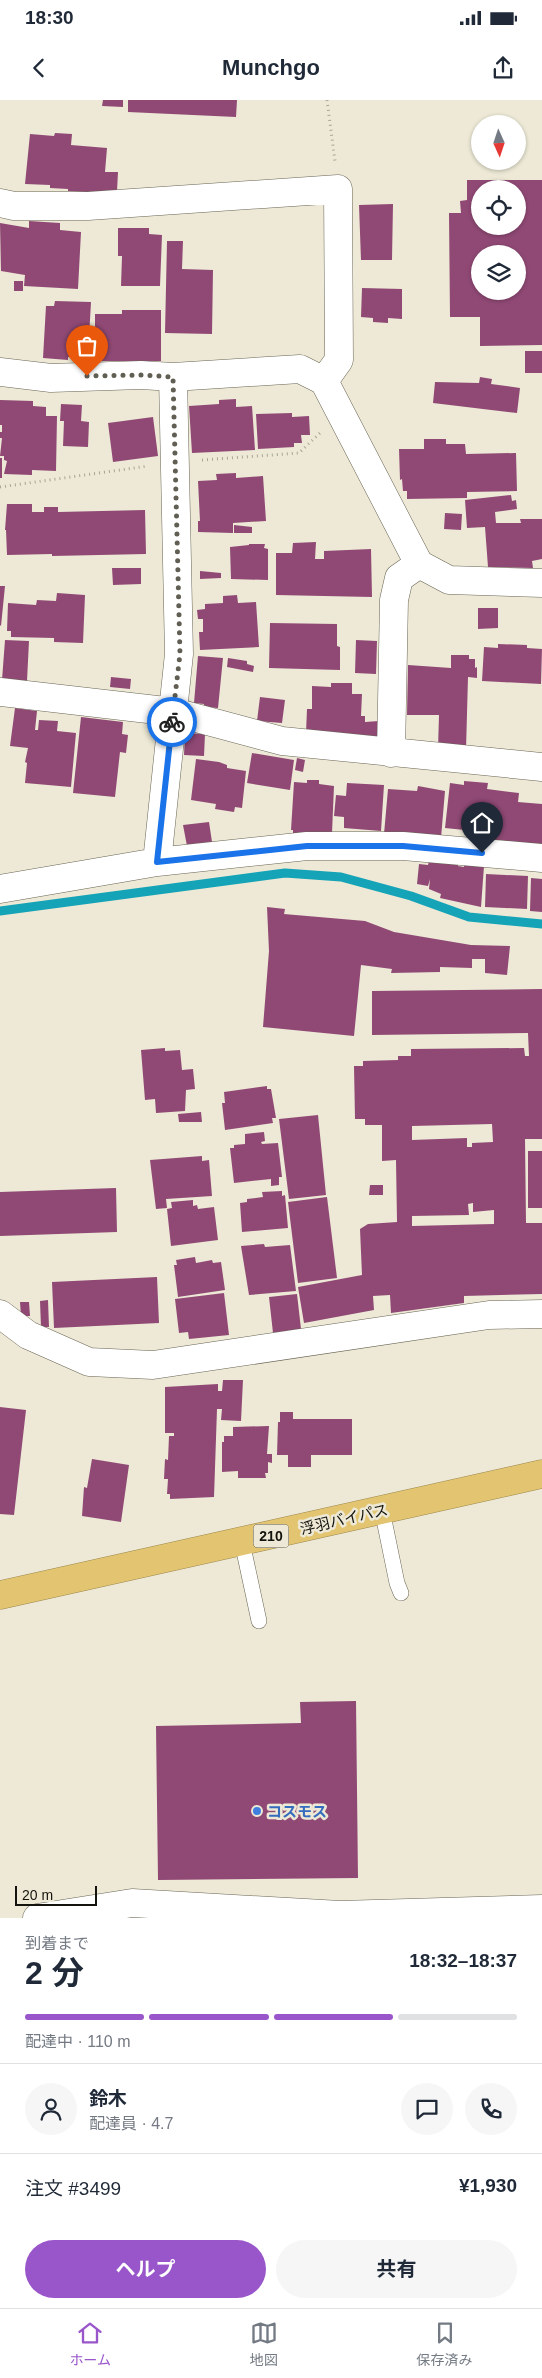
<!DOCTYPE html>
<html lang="ja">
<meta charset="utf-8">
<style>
body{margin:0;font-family:Helvetica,"Noto Sans JP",sans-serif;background:#f6f6f7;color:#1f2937;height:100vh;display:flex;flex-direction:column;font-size:19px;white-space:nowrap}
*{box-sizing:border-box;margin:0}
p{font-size:16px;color:#747a83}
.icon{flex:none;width:28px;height:28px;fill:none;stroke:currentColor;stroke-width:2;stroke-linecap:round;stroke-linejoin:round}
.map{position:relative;height:1818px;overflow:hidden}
.side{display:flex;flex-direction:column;background:#fff;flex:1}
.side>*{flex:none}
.needle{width:32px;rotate:177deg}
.buttons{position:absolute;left:471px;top:15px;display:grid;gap:10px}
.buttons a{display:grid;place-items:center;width:55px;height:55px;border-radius:50%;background:#fff;box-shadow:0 1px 4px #0004;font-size:25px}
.scale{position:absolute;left:15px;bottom:12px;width:82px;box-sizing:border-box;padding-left:5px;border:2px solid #15130d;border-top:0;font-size:14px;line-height:18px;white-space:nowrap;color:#15130d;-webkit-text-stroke:4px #ede9d6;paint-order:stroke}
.pin{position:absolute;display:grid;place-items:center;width:42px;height:42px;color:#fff;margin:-51px -21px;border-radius:50% 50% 50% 0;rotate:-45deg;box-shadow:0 0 5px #0007}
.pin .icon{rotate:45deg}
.courier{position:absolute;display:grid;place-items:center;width:50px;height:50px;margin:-25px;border:4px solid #1a73e8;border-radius:50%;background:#fff;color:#222;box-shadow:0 1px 6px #0007}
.head em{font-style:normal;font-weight:700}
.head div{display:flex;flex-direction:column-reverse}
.head{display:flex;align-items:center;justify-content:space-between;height:85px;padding:0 25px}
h1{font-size:32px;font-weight:700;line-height:38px}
.bar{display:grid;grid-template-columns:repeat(4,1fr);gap:8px 5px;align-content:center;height:60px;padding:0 25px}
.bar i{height:6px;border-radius:4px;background:#e0e1e3}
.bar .current{background:#9955ca}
.bar p{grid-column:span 4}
.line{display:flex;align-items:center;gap:12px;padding:0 25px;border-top:1px solid #e0e1e3}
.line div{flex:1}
.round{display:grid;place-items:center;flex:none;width:52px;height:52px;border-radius:26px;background:#f6f6f7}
.cta{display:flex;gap:10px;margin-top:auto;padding:10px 25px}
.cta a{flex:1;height:58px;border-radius:30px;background:#9955ca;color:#fff;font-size:20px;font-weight:700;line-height:58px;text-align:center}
.cta a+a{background:#f6f6f7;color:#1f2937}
.status{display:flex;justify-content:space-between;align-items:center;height:35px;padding:0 25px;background:#fff;direction:ltr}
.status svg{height:14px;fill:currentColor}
header{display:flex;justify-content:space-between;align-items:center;height:65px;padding:0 25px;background:#fff;font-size:22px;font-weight:700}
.tab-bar{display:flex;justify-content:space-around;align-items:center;height:70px;border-top:1px solid #e0e1e3;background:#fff;font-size:14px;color:#747a83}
.tab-bar a{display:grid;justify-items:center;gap:2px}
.tab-bar .current{color:#9955ca}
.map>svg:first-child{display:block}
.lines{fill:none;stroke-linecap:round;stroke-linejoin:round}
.stream{stroke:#14a3b7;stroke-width:9}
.building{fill:#904975;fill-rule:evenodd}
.lane-casing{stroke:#696555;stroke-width:16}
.street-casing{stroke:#696555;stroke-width:29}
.highway-casing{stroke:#9b874e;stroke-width:29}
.path{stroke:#a8a596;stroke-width:3;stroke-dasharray:1 4;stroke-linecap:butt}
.lane{stroke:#fff;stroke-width:15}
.street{stroke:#fff;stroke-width:28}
.highway{stroke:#e3c571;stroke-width:28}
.done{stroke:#615e53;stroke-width:5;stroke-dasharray:0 9}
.route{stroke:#1a73e8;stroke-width:6}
.shop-dot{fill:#3f7fe0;stroke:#ede9d6;stroke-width:2}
.labels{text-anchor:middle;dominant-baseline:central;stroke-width:5;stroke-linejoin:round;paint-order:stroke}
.shield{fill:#ede9d6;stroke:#565349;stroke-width:1}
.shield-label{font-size:14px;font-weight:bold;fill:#15130d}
.street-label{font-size:15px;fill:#15130d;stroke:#ede9d6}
.shop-label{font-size:15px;font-weight:bold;fill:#366cbe;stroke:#ede9d6;text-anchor:start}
</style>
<div class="status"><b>18:30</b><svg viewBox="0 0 49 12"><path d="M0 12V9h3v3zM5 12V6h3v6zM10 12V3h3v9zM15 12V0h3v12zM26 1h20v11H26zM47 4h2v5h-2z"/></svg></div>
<header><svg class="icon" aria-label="back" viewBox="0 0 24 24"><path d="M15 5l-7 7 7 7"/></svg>Munchgo<svg class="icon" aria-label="share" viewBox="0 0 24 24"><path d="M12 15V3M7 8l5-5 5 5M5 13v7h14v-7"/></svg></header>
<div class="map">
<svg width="542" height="1818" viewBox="0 0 542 1818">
<rect width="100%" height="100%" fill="#ede9d6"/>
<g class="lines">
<path class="stream" d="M0,811L285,773L341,777L411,796L469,817L542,824"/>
</g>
<path class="building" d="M103,0H123V7L102,6Z
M128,0H237L236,17L128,12Z
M55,33L72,34L71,45L107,48L105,72H118L117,91L108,90V93L68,91V89L50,88V85L25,84L30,34L54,36Z
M467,80H542V245L480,246V217H450L449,113H461L460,101L467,100ZM480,89H518V126H480ZM480,154H518V191H480Z
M393,104L392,160H361L359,105Z
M29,121L60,123V130L81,132L78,189L24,186L25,175L1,171L0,123L29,128Z
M118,128H149V134L162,135L160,186H121L122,156H118Z
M167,141H183L182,169L213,170L212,234L165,233Z
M14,181H23V191H14Z
M362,188L402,189V219L388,218V223L373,222V218L361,217Z
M55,201L91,202L88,256L68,257V260L43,258L46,206H54Z
M122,210H161V261H95V214H122Z
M525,251H542V273H525Z
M480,277L492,279L491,284L520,288L517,313L433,303L435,282L479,283Z
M236,299V307L252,306L255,350L192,353L189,306L219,304V300Z
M0,300L33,301V306L46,307V316H57L56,371L32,370V375L4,374L7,361L4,360V356H0L2,338H0V332H2V325H0Z
M61,304L82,305L81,321L89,322L88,347L63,346L64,321H60Z
M292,313V317L309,316L310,335H301L302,343H294V347L258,349L256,314Z
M153,317L158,356L113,362L108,323Z
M424,339H446V344H465L466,354L516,353L517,391L467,392V398L407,399V391H403L402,379L400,380L399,349H424Z
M0,358H2V378H0Z
M236,373V378L263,376L266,421L233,423V433L198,432V421H200L198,381L217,380L216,374Z
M511,395L512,401L516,400L517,409L495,412L496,423H521L520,419H542V459L532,461L533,468L488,467L485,427L467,428L465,400Z
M7,404H32V412H44V407H58V412L145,410L146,454L52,456V454L7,455L6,430H5Z
M445,413L462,414L461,430L444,429Z
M234,425L252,427V433H234Z
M316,442L315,459H324V451L371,449L372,497L276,495V453H292L293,443Z
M249,444H265L264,448L268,449V480L231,479L230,447L249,445Z
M112,468H141V484L113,485Z
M200,471L221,473V478L200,479Z
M0,486H5L1,526L0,525Z
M57,493L85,495L83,543L54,542V538L11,537V531H7L8,503L36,505L37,500L56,501Z
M237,495L238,503L256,502L259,547L200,550L199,532H203V519H198L197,510L205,509V504L223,503V496Z
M478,508H498V528L478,529Z
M270,523L337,524V546L340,547V570L269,568Z
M5,540L29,541L27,581L2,580Z
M356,540L377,541L376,574L355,573Z
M498,544L527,545V548L542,549L541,584L482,581L484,547L498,548Z
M451,555H469V559H475V568L477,567V578L468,577L466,650L438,649L439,615H407L408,565L451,568Z
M198,556L223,558L218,608L203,607L204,604L194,603Z
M228,558L247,561V564L254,566L253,572L227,567Z
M111,577L131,579L130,589L110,587Z
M331,583H352V594H362L361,616H365V622L379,621L378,637L306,633L307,609H312V586L331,587Z
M260,597L285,600L282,623L257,621Z
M15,608L37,611L35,630H38L39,620L58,621L57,631L76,633L71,687L25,683L27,663L25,662L28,648L10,646Z
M81,617L123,622L122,634L128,635L126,653L120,652L115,697L73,693Z
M185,633L205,634L204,656L184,655Z
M252,653L294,660L290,690L247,683Z
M297,658L305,660L303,672L295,670Z
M196,659L219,662L227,665V668L246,671L242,708L235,707L234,712L215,709L216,704L191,700Z
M307,680H319V684L334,686L332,733H293V730H291L294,682L307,683Z
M464,681L488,683L487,689L519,693L518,702L542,704V745L473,740L474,731L445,728L450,683L464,685Z
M347,683L384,685L381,731L344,728V717L334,716L336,695L346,696Z
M418,686L445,691L441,738L384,734L388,689L417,691Z
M209,722L212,742L187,746L183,725Z
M429,761L458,764V766L464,767V762L484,766L481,807L440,798L441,794L429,789L430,779L428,786L417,784L419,764L428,765Z
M486,774L528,776L527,809L485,807Z
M531,778L542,779V812L530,811Z
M267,807L285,809L284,814L365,821L394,832L471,845L510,846L507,875L485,873V859H472V868L440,867V872L391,873L392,869L361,865L354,936L263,927L269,851Z
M542,889V1039H525L526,1123H542V1194L464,1196V1203L391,1213L390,1195L373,1196L374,1210L304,1223L298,1187L362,1175L360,1129L368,1124L397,1122L396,1060L382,1061V1025H365V1019H355L354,966H363V961L398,960V956H411V949L524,948L525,956H529L528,933L372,935V891ZM492,1024L493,1042L472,1043V1047H467V1038L412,1040V1026ZM473,1103V1112L494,1110V1124L412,1126V1116L469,1115L468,1104Z
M165,948V951L180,950L182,970L193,969L195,989L186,990L185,1011L156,1013L155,999L145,1000L141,950Z
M267,986V989H271L276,1018H272L273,1023L225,1030L222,1003H225L224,992Z
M201,1012L202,1022H179L178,1014Z
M318,1015L326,1095L289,1099L279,1019Z
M264,1032L265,1041L261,1042L262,1044L278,1043L282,1077H279V1085L271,1086V1079L234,1083L230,1048H234V1045L245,1044V1034Z
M528,1051H542V1108H528Z
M202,1056V1061L209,1060L212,1096L166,1099L167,1108L156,1109L150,1060Z
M370,1085H383V1095H369Z
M116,1088L117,1132L0,1136V1092Z
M282,1091V1096L285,1095L288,1128L242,1132L240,1103L247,1102V1099L263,1097L262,1092Z
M327,1097L337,1178L298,1183L288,1102Z
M193,1100V1106L197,1105L198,1109L214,1107L218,1140L171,1146L167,1109L172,1108L171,1102Z
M264,1144L265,1147L290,1145L296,1191L249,1195L241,1146Z
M195,1157L196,1163L212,1160L213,1163L221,1162L225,1190L178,1197L174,1165H177L176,1160Z
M157,1177L159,1223L54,1228L52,1182Z
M224,1193L229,1235L189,1239L188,1232L179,1233L175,1199Z
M297,1194L301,1229L273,1233L269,1197Z
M48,1200L49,1227H41L40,1201Z
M20,1202H29L30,1216H21Z
M223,1280H243L241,1321L221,1320L222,1309H217L214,1397L170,1399V1394H167L168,1379H164L165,1359L168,1360L169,1336H174V1333H165V1287L218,1284V1291H222Z
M0,1307L26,1310L14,1415L0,1414Z
M280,1312H293V1319H352V1355H311V1367H288V1355H277L278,1322H280Z
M269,1326L267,1354H272V1363L268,1362V1373H265L266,1378H238V1371L222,1372V1342H224V1336H233V1327Z
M92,1359L129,1365L121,1422L82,1416L84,1387L87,1388Z
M356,1601L358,1778L158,1780L156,1626L301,1623L300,1602Z"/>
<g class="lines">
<defs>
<path id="lane" d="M382,1410L397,1483L401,1493
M242,1442L259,1521"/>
<path id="street" d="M0,103L14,106H88L338,89L339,260L324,281
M0,272L51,278L141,275L173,277L300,269L324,281L419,464L449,480L542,483
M0,592L174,612L282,641L542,667
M391,653L394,500L399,478L419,464
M157,762L179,554L173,277
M0,789L157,762L307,746H403L542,758
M0,1214L28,1235L89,1262L153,1265L489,1215L542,1214
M37,1818L132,1803L340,1815L542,1809"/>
<path id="highway" d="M0,1495L542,1374"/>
</defs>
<use href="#lane" class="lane-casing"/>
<use href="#street" class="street-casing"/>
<use href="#highway" class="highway-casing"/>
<path class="path" d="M327,0L335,61
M202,360L299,353L320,333
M0,387L148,366"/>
<use href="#lane" class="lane"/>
<use href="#street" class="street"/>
<use href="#highway" class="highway"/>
</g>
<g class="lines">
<path class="done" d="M87,276L141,275L173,277L180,554L172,622"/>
<path class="route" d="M172,622L157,762L307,746H403L482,753"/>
</g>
<circle class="shop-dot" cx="257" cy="1711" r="5"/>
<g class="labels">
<rect class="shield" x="253.5" y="1424.5" width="35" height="23" rx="4"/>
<g class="shield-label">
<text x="271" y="1436">210</text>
</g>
<g class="street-label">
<text transform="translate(344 1419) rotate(-13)">浮羽バイパス</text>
</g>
<g class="shop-label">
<text x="267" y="1711">コスモス</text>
</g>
</g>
</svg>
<div class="buttons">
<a><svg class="needle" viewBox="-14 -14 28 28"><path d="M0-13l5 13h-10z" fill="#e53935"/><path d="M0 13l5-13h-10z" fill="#747a83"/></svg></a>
<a><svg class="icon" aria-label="locate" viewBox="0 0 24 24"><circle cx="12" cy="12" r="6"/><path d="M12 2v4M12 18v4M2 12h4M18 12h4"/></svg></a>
<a><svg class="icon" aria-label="layers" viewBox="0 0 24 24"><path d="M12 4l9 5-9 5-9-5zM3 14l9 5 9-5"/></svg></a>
</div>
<div class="scale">20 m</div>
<div class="pin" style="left:87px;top:276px;background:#ea580c"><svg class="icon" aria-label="bag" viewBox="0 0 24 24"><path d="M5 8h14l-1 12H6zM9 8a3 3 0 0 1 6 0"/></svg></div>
<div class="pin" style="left:482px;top:753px;background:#1f2937"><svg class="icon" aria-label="home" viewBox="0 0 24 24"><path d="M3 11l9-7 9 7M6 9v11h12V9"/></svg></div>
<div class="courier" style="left:172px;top:622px"><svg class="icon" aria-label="bike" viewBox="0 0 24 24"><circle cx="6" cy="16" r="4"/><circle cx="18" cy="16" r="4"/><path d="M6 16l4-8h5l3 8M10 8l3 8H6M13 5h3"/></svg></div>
</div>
<section class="side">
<div class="head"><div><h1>2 分</h1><p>到着まで</p></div><em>18:32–18:37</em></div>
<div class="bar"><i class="current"></i><i class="current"></i><i class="current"></i><i></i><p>配達中 · 110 m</p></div>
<div class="line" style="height:90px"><a class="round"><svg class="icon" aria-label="person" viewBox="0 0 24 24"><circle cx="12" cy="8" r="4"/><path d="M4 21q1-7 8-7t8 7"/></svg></a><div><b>鈴木</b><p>配達員 · 4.7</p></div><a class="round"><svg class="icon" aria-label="chat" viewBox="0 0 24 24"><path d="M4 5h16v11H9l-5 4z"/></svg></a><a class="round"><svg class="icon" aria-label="phone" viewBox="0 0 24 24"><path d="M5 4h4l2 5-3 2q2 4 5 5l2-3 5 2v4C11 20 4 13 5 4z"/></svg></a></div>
<div class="line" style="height:65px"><div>注文 #3499</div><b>¥1,930</b></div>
<div class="cta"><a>ヘルプ</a><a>共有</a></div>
</section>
<nav class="tab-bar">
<a class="current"><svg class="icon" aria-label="home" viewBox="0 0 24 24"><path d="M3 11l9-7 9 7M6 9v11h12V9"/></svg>ホーム</a>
<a><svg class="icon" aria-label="map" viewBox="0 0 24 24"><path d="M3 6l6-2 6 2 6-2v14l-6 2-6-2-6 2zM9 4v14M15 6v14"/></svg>地図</a>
<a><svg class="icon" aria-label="saved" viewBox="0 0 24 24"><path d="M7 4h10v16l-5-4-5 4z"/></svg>保存済み</a>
</nav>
